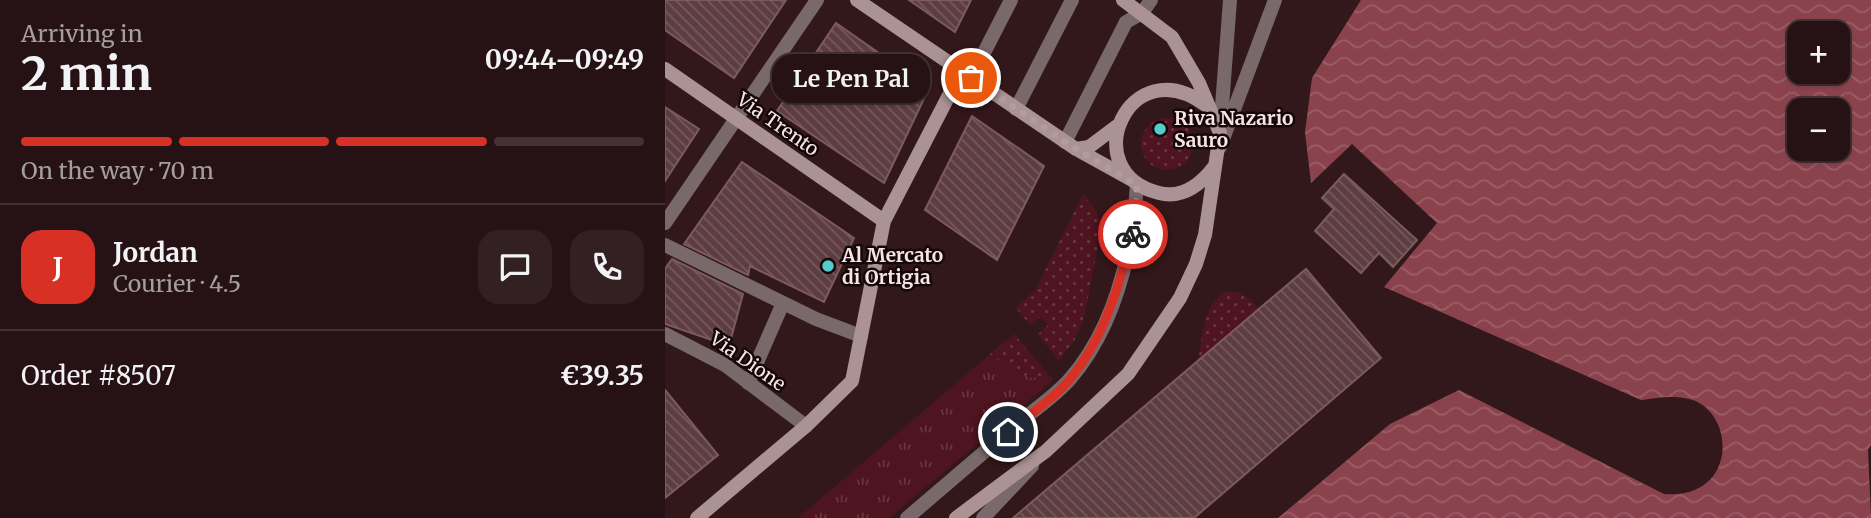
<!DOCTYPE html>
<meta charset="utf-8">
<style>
body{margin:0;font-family:Merriweather,serif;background:#322022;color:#f1f3f6;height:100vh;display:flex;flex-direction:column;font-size:26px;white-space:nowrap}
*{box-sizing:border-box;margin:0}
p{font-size:23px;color:#a49ea0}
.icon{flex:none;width:38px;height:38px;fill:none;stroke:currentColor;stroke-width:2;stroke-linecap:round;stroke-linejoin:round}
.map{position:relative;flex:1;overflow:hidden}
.sheet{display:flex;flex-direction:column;background:#261214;width:665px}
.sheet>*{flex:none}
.buttons{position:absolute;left:1122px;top:21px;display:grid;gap:14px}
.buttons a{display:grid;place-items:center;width:63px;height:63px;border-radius:14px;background:#261214;box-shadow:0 2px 5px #0004,0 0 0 2px #423234;font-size:35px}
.pin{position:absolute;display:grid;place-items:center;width:60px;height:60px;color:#fff;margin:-30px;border:4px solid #fff;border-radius:50%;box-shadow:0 2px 7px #0007}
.courier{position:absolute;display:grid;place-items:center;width:70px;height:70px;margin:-35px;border:5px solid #d93025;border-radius:50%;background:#fff;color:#222;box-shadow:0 2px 9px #0007}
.bubble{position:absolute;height:49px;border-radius:21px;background:#261214;box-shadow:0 2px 5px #0004,0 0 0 2px #423234;font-size:23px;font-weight:700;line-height:49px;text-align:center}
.summary em{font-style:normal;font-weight:700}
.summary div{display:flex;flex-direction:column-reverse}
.summary{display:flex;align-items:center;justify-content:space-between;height:119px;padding:0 21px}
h1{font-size:46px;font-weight:700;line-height:52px}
.bar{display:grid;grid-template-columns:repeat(4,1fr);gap:10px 7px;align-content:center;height:84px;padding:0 21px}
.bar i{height:9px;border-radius:5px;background:#423234}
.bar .active{background:#d93025}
.bar p{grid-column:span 4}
.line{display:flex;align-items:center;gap:18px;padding:0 21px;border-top:2px solid #423234}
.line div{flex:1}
.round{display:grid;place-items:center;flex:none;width:74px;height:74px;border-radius:21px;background:#322022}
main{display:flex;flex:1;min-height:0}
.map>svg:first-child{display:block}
.grass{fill:url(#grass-tufts)}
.garden{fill:url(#garden-dots)}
.water{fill:url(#water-waves);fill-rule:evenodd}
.building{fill:url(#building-back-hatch);stroke:#7c5b5e;stroke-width:2}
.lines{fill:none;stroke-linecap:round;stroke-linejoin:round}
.street{stroke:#79696a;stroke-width:14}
.secondary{stroke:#ab9294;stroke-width:14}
.done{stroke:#b39c9e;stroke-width:7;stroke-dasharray:0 12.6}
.route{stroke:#d93025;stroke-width:9}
.poi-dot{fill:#53cdca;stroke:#130708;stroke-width:2.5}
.labels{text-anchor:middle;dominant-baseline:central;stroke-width:5;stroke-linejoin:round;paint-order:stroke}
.poi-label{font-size:19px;font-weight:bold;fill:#f8e3e5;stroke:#130708;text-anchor:start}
.street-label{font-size:19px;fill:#f8e3e5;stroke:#130708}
</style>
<main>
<section class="sheet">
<div class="summary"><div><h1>2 min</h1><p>Arriving in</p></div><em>09:44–09:49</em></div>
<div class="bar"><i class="active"></i><i class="active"></i><i class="active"></i><i></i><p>On the way · 70 m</p></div>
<div class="line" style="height:126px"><b class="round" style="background:#d93025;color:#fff">J</b><div><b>Jordan</b><p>Courier · 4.5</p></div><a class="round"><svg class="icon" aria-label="chat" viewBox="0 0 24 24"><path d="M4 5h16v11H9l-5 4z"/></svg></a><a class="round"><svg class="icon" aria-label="phone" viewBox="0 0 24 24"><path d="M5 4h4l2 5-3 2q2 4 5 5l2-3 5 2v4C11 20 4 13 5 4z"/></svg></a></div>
<div class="line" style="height:91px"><div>Order #8507</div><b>€39.35</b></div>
</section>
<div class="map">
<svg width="1206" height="518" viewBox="0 0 1206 518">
<defs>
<pattern id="grass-tufts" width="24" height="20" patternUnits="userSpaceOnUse" patternTransform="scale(1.75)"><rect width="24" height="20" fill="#4e1420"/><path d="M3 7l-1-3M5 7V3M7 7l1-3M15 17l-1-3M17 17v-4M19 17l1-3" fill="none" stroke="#683640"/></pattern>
<pattern id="garden-dots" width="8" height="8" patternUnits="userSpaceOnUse" patternTransform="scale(1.75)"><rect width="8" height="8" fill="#4e1420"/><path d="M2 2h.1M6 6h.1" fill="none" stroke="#683640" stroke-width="1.8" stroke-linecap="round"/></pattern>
<pattern id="water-waves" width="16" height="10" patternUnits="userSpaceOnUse" patternTransform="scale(1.75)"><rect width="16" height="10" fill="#8a434d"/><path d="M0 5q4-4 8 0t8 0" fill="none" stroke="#9b5e66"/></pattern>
<pattern id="building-back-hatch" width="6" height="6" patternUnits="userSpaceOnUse" patternTransform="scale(1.75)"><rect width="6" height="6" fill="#5d3d40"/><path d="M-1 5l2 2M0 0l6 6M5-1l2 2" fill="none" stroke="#75595b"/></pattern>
</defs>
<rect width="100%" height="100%" fill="#33181b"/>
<path class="grass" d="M349,334L388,380L224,518H133Z"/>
<path class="garden" d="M476 144a26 26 0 1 1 52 0a26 26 0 1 1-52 0Z
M418,194L432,212L436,231L419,318L409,341L394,361L373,334L383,325L376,316L365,325L351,308L371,289Z
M563,291L575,293L595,308L533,360C538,336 538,301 563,291Z
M349,334L384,376L364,378L324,355Z"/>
<path class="water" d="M696,0H1206V445L1203,450L1206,518H613L725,424L794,390L999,494C1074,500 1071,410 1024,399C1007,395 992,398 976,400L719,287L772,223L687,144L646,183L640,132L647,78ZM1134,33H1172V72H1134ZM1134,110H1172V149H1134Z"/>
<path class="building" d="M0,0H121L69,78L0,30Z
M244,0H306L290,32Z
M171,23L264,88L219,183L112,111Z
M0,107L34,129L0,181Z
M307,116L379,166L332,260L260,210Z
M77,162L189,238L159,302L85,266L83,275L19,244Z
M679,174L752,240L728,267L714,253L696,273L650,231L669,209L657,198Z
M7,259L78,294L64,346L0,324V269Z
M641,269L716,358L529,518H348Z
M0,390L53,455L0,498Z"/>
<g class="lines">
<path class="street" d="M306,78L346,0
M351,109L407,0
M555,133L565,0
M400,142L461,22L477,13L486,0
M555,147L610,0
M0,223L152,0
M0,245L151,319L196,336
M0,334L60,365L141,426
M83,383L118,303
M242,518C278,487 315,456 352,424C369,410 390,396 405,379C450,327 467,252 472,185
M318,518L367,466"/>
<path class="secondary" d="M192,0L411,149L467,180
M0,69L219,221L187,381L141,426L32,518
M542,106C464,46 409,172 494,193C518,199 536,184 549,167
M411,149L424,147L452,126
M219,221L296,72
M291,518L381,451L463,374L515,298L531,264L540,235L555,133L534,83L507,37L458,0"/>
</g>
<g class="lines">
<path class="done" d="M306,78L411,149L472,185L468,234"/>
<path class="route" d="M343,432C363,415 389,399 405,379C440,337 454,285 468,234"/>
</g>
<g class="poi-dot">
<circle cx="495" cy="129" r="7"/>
<circle cx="163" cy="266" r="7"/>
</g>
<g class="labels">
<g class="poi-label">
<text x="509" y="118">Riva Nazario<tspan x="509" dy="22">Sauro</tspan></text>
<text x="177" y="255">Al Mercato<tspan x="177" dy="22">di Ortigia</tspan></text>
</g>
<g class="street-label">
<text transform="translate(113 124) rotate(35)">Via Trento</text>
<text transform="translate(83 361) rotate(35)">Via Dione</text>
</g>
</g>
</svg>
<div class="buttons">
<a>+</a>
<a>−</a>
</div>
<div class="pin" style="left:306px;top:78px;background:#ea580c"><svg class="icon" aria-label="bag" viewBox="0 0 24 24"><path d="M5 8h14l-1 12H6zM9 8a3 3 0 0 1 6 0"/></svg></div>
<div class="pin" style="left:343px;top:432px;background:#1f2937"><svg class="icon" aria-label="home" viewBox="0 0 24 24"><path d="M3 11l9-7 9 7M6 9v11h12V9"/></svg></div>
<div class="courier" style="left:468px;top:234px"><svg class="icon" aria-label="bike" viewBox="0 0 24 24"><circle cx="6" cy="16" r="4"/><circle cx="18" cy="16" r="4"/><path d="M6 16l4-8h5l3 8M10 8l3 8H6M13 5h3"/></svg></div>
<div class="bubble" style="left:107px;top:54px;width:158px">Le Pen Pal</div>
</div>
</main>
